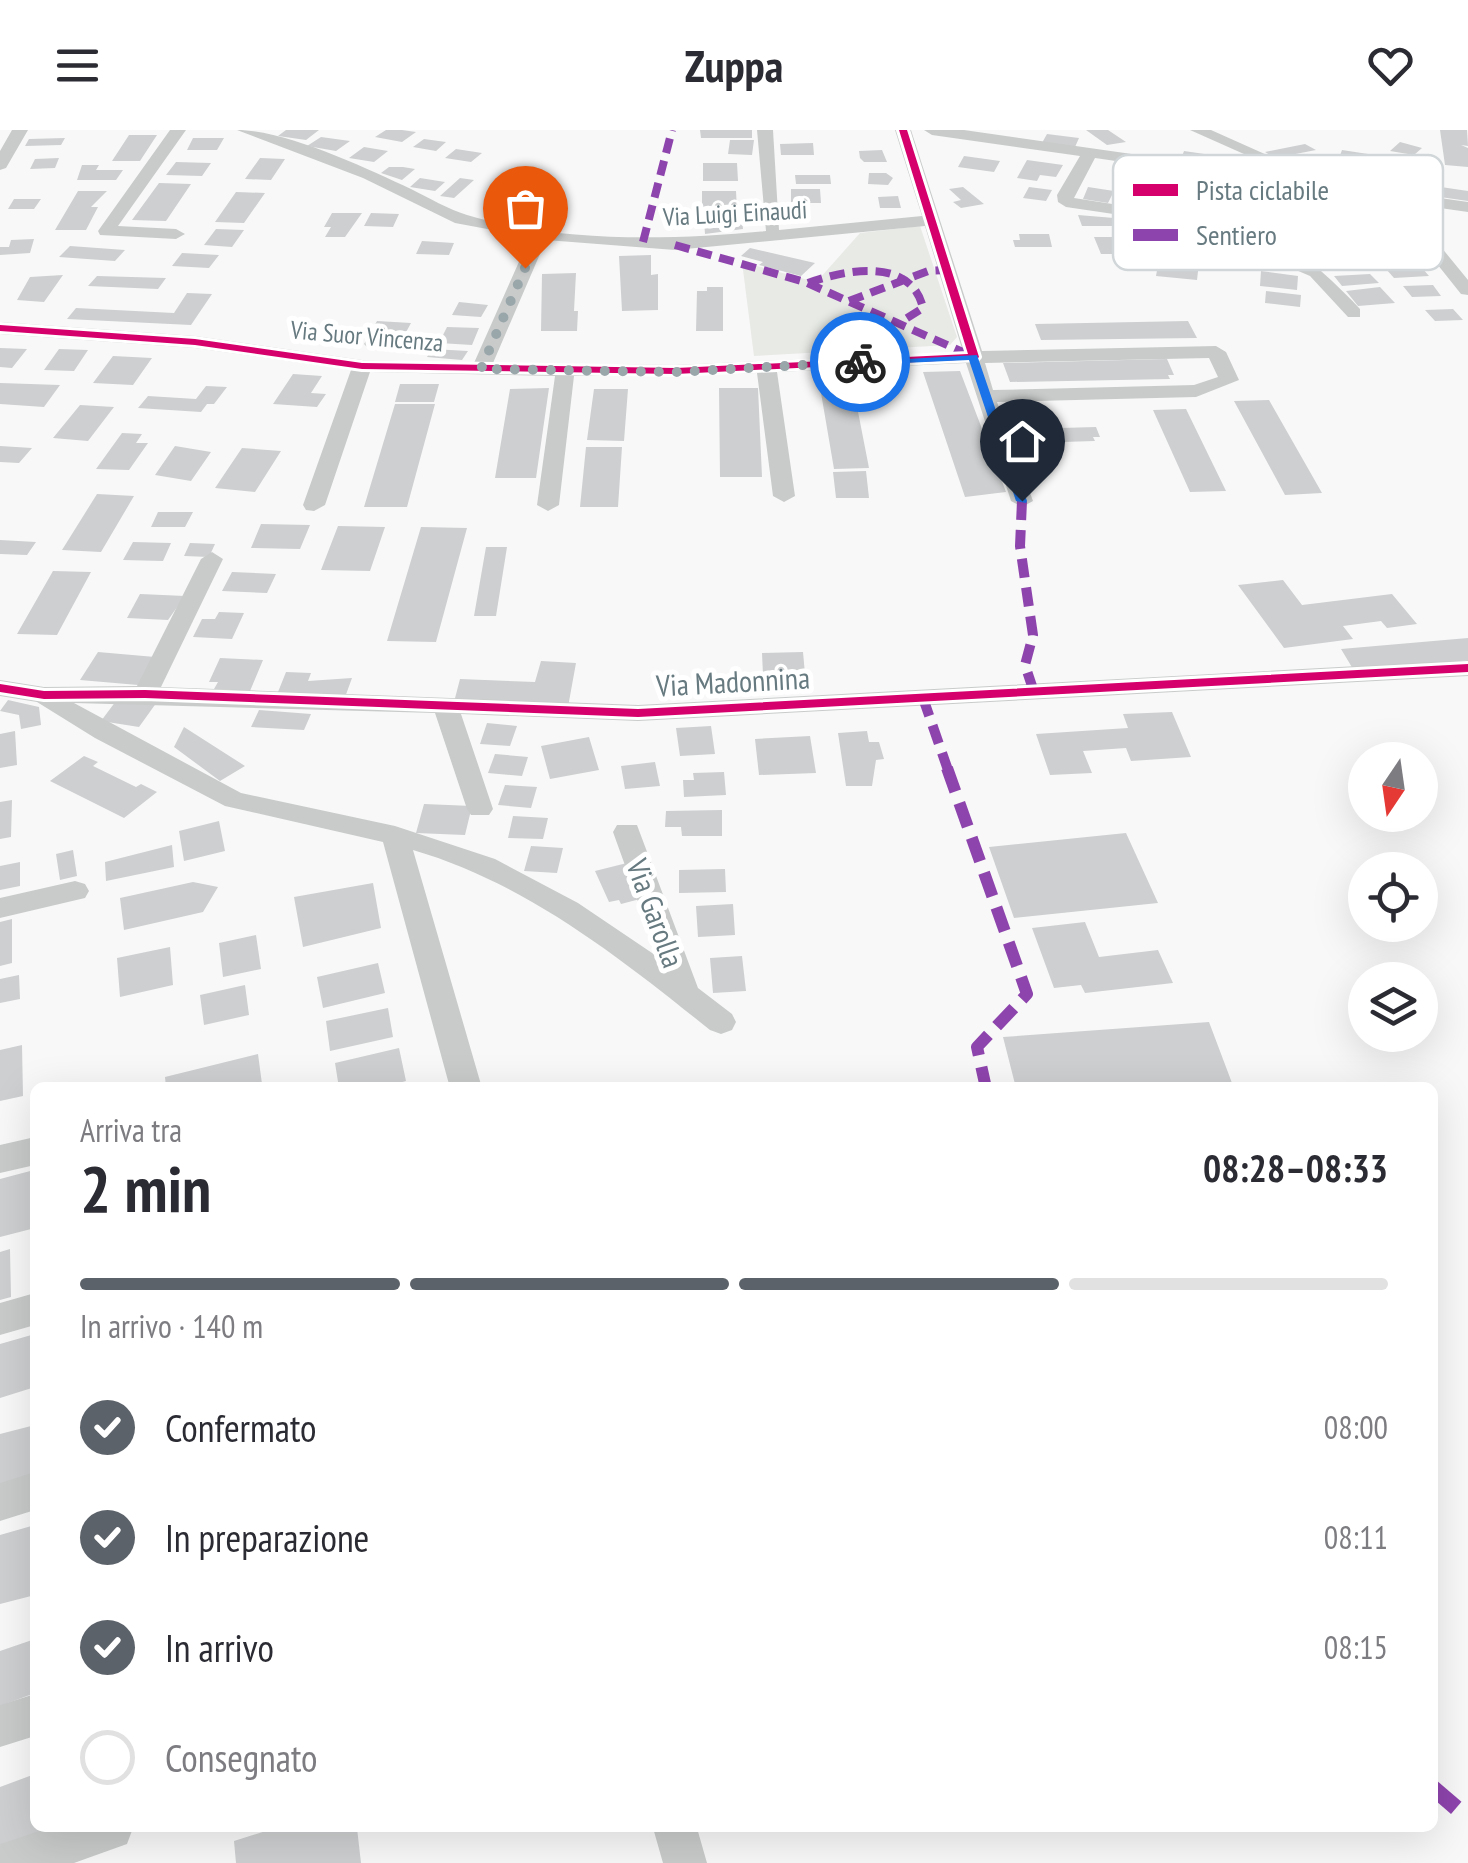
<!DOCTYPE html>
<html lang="it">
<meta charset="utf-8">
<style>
body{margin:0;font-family:"PT Sans Narrow",sans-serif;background:#f7f7f7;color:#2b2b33;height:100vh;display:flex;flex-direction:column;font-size:38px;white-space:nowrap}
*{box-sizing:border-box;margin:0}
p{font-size:32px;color:#7c7c81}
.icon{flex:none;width:55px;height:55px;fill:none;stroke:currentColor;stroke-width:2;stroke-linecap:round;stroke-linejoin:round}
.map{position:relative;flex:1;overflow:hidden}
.sheet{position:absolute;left:30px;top:952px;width:1408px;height:750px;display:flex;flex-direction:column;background:#fff;border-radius:15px;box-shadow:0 10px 40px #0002}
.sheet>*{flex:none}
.needle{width:65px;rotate:193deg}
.buttons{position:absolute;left:1348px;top:612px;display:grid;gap:20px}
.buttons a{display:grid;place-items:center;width:90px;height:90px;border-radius:50%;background:#fff;box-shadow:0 10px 40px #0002;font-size:50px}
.pin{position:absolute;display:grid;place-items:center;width:85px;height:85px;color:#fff;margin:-102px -42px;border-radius:50% 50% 50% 0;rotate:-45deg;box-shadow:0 0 10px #0007}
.pin .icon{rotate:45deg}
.courier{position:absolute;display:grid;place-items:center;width:100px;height:100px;margin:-50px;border:8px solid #1a73e8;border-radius:50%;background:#fff;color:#222;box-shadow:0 2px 12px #0007}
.headline em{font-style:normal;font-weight:800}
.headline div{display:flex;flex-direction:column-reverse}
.headline{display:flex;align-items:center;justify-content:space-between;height:170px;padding:0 50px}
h1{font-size:65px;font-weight:800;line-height:75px}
.bar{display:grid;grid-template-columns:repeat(4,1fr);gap:15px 10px;align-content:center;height:120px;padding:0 50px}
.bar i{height:12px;border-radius:8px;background:#e1e1e2}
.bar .active{background:#5c6269}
.bar p{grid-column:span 4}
ol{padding:0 50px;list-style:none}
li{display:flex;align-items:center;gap:30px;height:110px}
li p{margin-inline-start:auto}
li .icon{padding:10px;border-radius:50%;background:#5c6269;color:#fff;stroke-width:4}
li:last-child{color:#7c7c81}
li i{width:55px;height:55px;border:5px solid #e1e1e2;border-radius:50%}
header{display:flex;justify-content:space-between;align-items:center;height:130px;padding:0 50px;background:#fff;font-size:45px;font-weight:800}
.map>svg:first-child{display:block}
.green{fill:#e8eae6}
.building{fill:#cdcfd0}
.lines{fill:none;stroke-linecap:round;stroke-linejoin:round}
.minor{fill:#c9cbcb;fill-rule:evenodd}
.quiet-far3{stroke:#8e44ad;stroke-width:8;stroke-dasharray:15 8;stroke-linecap:butt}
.quiet-far2{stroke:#8e44ad;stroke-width:10;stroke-dasharray:19 10;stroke-linecap:butt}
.quiet-far1{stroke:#8e44ad;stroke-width:12;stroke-dasharray:25 12;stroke-linecap:butt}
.quiet{stroke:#8e44ad;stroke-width:16;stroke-dasharray:32 16;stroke-linecap:butt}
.cycleway-casing{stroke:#fff;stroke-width:6}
.cycleway{fill:#d6006c;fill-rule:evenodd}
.route{fill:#1a73e8}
.done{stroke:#99a6aa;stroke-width:10;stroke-dasharray:0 18}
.labels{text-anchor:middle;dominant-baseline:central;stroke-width:10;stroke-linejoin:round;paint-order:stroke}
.far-street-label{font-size:25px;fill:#667a80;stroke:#fff}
.street-label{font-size:30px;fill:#667a80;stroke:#fff}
.key{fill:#fff;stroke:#d1d7d9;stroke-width:2.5}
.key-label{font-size:28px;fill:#667a80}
</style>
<header><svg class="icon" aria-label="menu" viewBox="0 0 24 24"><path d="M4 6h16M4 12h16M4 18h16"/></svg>Zuppa<svg class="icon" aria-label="heart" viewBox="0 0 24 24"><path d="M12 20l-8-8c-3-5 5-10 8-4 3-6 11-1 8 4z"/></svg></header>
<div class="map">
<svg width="1468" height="1733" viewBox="0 0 1468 1733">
<rect width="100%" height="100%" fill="#f8f8f8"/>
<path class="green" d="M920,96L957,207L950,215L754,226L742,132L812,151L820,148L860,103Z"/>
<path class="building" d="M286,0H319L306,10L278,6Z
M386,0H402L416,2L402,12L375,7Z
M700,0H752V8H701Z
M1086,0H1108L1126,12L1107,15Z
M1440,0H1467L1468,16L1461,15L1468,18V37L1445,35Z
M1047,4L1079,8L1075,17L1042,13Z
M129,5H157L140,31H112Z
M321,7L350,11L336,21L307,16Z
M65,8L61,15L25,16L29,9Z
M193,8H224L217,20H187Z
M424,9L446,12L436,21L413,17Z
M730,10H754L752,25L728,24Z
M1400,12L1422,18L1414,25L1390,21Z
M813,13L814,25H781L780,14Z
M1305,14L1316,20L1275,28L1265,22Z
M364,17L388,21L374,32L349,28Z
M456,19L482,23L471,32L445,28Z
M882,20L887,32H864L860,28L859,21Z
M1342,20L1368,24L1364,35L1338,31Z
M1184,21L1225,27L1221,37L1180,32Z
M964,26L1000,31L994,42L958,37Z
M59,28L55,38L30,39L35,29Z
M260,28L285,29L271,50L245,49Z
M1027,30L1063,35L1056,47L1040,45L1037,51L1017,48Z
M176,32L211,33L202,46L166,45Z
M703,33H737L738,51H703Z
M82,35H99L96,40H123L116,50H77Z
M389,37H403L415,39L402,50L381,43Z
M869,43H886L893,48L888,55L868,54Z
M795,45H830L831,54H796Z
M518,46L545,49L536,59L509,55Z
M420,48L445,52L435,61L410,57Z
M460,48L474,50L454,68L440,66Z
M159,53L191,54L166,91L132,90Z
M1434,56L1468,61V71L1433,66Z
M963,57L984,74L961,78L953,72L961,70L949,59Z
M1029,57L1052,60L1046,71L1023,68Z
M1088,57L1114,61L1108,73L1083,69Z
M791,59H820L821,73H791Z
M78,61H107L91,77H98L86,100H55Z
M702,61H736L737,80H702Z
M236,62L265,63L244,93L215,92Z
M898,66L901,78H880L878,67Z
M14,69H41L34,79H8Z
M493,80L548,88L538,98L484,90Z
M332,83H362L345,107H325L331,97H324Z
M371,83L399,84L393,97L364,96Z
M1078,85L1114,88L1117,96H1082Z
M742,90L743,99L705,104L704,91Z
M216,99L244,100L232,117L204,115Z
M1019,104H1049L1052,117H1015L1013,110H1020Z
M1094,107H1131L1138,124H1101Z
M34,109L30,123L0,125V117H9L11,110Z
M422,111L454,113L449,125L416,124Z
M70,116L125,120L115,131L59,127Z
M750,118L815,133L801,146L759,135L763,132L741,126Z
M182,123L219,125L209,138L172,136Z
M651,125V145L658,144V180L622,181L619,126Z
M1159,129L1199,133L1197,150L1156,146Z
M1416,131L1429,146L1394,148L1386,139L1398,138L1394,133Z
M1261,141L1298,146L1297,160L1260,156Z
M576,143L574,181H578L577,201H541L542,144Z
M1370,144L1379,153L1342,156L1334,146Z
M63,145L44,172L17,170L30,147Z
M97,146L166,148L158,159L88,156Z
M1433,155L1441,166L1412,167L1403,156Z
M707,157H723V201H696L697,161H707Z
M1380,157L1395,173L1358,176L1346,161Z
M1266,161L1301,165L1300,177L1265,173Z
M187,163L212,164L191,195L67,189L76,178L174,183Z
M459,172L488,175L481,187L452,185Z
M1453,179L1463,190L1435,191L1425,180Z
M377,191L411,193L398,217H367L364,214Z
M1188,191L1197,208L1041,210L1035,194Z
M447,197L479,198L472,215L439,213Z
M0,218L27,219L12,238L0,237Z
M59,219L88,220L74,241L44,240Z
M432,219L468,221L462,230L427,227Z
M113,226L152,228L133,255L93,253Z
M1167,229L1174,245H1168L1170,249L1010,252L1003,233Z
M960,241L1006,362L965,367L923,242Z
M293,244L322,246L311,263L326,264L317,277L273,274Z
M0,253L60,255L44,277L0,274Z
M400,254H439L434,272H395Z
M206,256L227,257L214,274H207L201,282L138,278L148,266L196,269Z
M853,256L869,338L834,339L820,257Z
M549,258L536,348H495L510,259Z
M719,258H758L762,347H720Z
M594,259H628L624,311L587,310Z
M1269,270L1322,363L1285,365L1234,271Z
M395,274H435L407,377H364Z
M80,275L114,277L88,311L53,308Z
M1186,279L1226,361L1190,362L1153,280Z
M1096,297L1100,307H1093L1095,311L1030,313L1025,299Z
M122,303L142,304L136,313H148L129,340L96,339Z
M0,316L32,318L19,333L0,332Z
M175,316L211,322L191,351L155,345Z
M586,317H622L618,377H580Z
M242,318L281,321L255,362L215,358Z
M866,341L869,368H836L833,342Z
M97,364L134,366L101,422L62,420Z
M158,382H193L185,397H151Z
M261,394L310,395L300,419L251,418Z
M338,396L385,397L370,441L321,440Z
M421,397L467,398L436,512L387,511Z
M0,410L36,412L27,425L0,424Z
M133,412L171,413L163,431L123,430Z
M190,413L215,414L209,427L184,426Z
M486,417H507L496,486H474Z
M53,441L91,442L57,505L17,504Z
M232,442L276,444L267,463L222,461Z
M1283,450L1302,475L1392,464L1417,494L1387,498L1381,491L1343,496L1353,509L1284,518L1238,455Z
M140,464L185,466L168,490L127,488Z
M219,482L244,483L232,509L193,507L202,489H215Z
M1468,508V530L1402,538L1353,539L1341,519Z
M98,522L155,527L138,555L80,550Z
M803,522L805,544L763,545L762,523Z
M220,528L263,530L250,561L214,559L218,552H209Z
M541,531L576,533L568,577L454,572L460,549L535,552Z
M286,542L311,543L308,551L352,548L344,570L276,567Z
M119,567L157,572L139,597L101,591Z
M8,570L39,577L41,595L21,599L19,585L0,581Z
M259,580L311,584L304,600L251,597Z
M1172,582L1191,627L1131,631L1126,618L1083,621L1092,643L1050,645L1036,604L1128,598L1123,584Z
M487,593L517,596L510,616L480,614Z
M711,596L715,624L680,626L676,598Z
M184,597L245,636L220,651L174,617Z
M15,601L17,635L0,638V604Z
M867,601L869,612H879L884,629L876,630L872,656H846L838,603Z
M810,606L816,643L759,645L755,609Z
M589,607L599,640L550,649L541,616Z
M495,624L528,627L522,646L488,643Z
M84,626L98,632L93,636L136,657L141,654L157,662L124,688L50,651Z
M655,632L660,656L625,659L621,636Z
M724,642L726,665L684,667L683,650H694L693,643Z
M505,655L537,657L531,678L498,675Z
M12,670L11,707L0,709V672Z
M424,674L472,676L465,705L416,703Z
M722,680V706H682L681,697H665L666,681Z
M513,686L548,688L543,709L508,708Z
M219,691L225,721L184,731L179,701Z
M1126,703L1158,773L1014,788L989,717Z
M172,715L174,737L106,751L105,732Z
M531,716L563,718L557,743L524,741Z
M73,720L77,746L60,750L56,724Z
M20,732V756L0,760V736Z
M627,733L644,768L621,774L619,770L609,772L595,741Z
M725,739L726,762L679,763V740Z
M193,752L218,757L203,782L124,800L120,768Z
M373,753L381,798L303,817L294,767Z
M733,774L735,805L698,807L696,776Z
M12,789V833L0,836V792Z
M1085,792L1099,827L1158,820L1173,853L1085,863L1081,855L1054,858L1032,798Z
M256,805L261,839L223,847L219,813Z
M170,817L173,855L120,867L117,828Z
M742,826L746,861L713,863L710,828Z
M378,833L385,863L323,878L317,847Z
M19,845L20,869L0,873V849Z
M245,855L249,885L204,895L200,865Z
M388,878L393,907L330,921L326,891Z
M1209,892L1232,953L1169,958H1016L1003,907Z
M22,915L23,966L0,971V920Z
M399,918L406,951L381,958H339L335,933Z
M258,924L262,954L166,958L165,947Z
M34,1040L35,1098L0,1107V1049Z
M10,1119L11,1167L0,1170V1122Z
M35,1204V1257L0,1268V1214Z
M35,1295V1354L0,1363V1304Z
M35,1395V1465L0,1474V1405Z
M35,1509V1563L0,1576V1521Z
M35,1644V1698H50L51,1711L0,1730V1657Z
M275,1698H357L361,1733H236L234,1711Z"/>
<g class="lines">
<path class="minor" d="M12,0H28L6,38L0,40V21Z
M170,0H186L118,96L176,99L185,104L176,109L100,105L98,101Z
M237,0C286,0 366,38 411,59C429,68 448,79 467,85C560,113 671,110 766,101L757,0H773L779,100L922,86L895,0H911L982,221L1216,216L1226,222L1239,250L1196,267L997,272L1033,371L1022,377L1011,371L966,233L777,242L795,366L784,372L773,366L757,243L574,246L559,375L548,381L537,375L555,246L370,242L325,375L314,381L306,380L303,375L351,240L195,218L0,204V192L195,206L362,230L474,233L530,107L455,93L363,48ZM925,96L963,222L676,235L493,233L546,110L675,120ZM1209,228L1218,247L1194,255L993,260L985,233Z
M924,0H964L1468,72V82L1405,73L1468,150V165L1461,164L1386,70L1270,53L1263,85C1294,120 1329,145 1360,179V187H1348L1310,146L1296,140L1139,124L1127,86L1066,77L1058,72L1057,65L1080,26L932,5ZM1095,28L1254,51L1246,86L1283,128L1152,116L1145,89L1202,98L1210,93L1202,88L1074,68Z
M1190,0H1211L1303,41L1289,44Z
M212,422L223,429L161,557L638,575L1468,530V546L638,591L461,584L493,679L489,685H471L467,679L435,583L74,573L241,663L395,696L495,729L578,773L658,827L613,702L617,695H637L698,858L732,884L736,892L732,900L721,904L710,900C620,828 526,753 413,720L482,958H450L383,712L225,676L95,608L37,572L0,566V550L44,557L137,556L201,429Z
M75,751L85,754L89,761L85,768L0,788V768Z
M35,1007V1035L0,1043V1015Z
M35,1163V1195L0,1205V1173Z
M35,1342V1380L0,1391V1353Z
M35,1564V1606L0,1617V1575Z
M48,1698H133L127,1714L74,1733H0V1714Z
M653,1698H697L707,1733H663Z"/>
<path class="quiet-far3" d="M643,112L672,0
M675,115L805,152L965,223
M808,153C844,140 911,126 923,178L899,193
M849,171L928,141L947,140"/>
<path class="quiet-far2" d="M1022,371L1020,416L1033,505L1025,535L1034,562
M923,568L948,640"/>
<path class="quiet-far1" d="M947,638L1027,864L977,917L986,958"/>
<path class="quiet" d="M1432,1657L1468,1688"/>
<defs>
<path id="cycleway" d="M899,0H907L979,227L977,229L676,244L362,239L195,215L0,201V195L195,209L362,233L676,238L968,224Z
M1468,534V542L638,587L145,568L44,569L0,562V554L44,561L145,560L638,579Z"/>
</defs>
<use href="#cycleway" class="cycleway-casing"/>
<use href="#cycleway" class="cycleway"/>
</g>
<path class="route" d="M977,225L1027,371L1026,373L1016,371L969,230L860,235L854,232Z"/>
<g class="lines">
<path class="done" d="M525,138L481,239L676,242L860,232"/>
</g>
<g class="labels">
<g class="far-street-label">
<text transform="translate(735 83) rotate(-3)">Via Luigi Einaudi</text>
<text transform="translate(367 206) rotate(5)">Via Suor Vincenza</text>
</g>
<g class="street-label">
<text transform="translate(733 551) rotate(-3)">Via Madonnina</text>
<text transform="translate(656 783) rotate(70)">Via Garolla</text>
</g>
</g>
<rect x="1113" y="25" width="330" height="115" rx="15" class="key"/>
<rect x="1133" y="54" width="45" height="12" fill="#d6006c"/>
<rect x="1133" y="99" width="45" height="12" fill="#8e44ad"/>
<g class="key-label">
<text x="1196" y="70">Pista ciclabile</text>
<text x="1196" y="115">Sentiero</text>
</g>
</svg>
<div class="buttons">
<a><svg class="needle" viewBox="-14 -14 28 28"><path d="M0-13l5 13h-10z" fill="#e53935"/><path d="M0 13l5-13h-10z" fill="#7c7c81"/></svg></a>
<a><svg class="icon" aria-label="locate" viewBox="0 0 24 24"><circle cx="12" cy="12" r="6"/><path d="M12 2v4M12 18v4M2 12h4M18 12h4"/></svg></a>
<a><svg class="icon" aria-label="layers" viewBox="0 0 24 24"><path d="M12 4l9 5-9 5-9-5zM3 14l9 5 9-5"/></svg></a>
</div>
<div class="pin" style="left:525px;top:138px;background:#ea580c"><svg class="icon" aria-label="bag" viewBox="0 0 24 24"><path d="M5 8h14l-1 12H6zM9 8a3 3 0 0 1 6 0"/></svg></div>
<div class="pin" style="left:1022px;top:371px;background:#1f2937"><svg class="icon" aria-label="home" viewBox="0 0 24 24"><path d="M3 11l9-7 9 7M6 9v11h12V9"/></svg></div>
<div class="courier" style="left:860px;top:232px"><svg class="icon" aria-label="bike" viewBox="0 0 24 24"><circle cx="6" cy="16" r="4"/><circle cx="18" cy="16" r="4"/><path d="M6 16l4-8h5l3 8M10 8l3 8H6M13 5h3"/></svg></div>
<section class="sheet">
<div class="headline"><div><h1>2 min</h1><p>Arriva tra</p></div><em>08:28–08:33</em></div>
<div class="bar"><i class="active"></i><i class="active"></i><i class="active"></i><i></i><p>In arrivo · 140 m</p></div>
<ol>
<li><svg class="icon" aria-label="check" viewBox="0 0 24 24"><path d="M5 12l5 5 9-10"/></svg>Confermato<p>08:00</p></li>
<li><svg class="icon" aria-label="check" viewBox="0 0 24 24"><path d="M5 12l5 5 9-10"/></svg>In preparazione<p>08:11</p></li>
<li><svg class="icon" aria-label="check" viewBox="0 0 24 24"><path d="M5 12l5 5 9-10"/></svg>In arrivo<p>08:15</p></li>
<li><i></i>Consegnato</li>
</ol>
</section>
</div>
